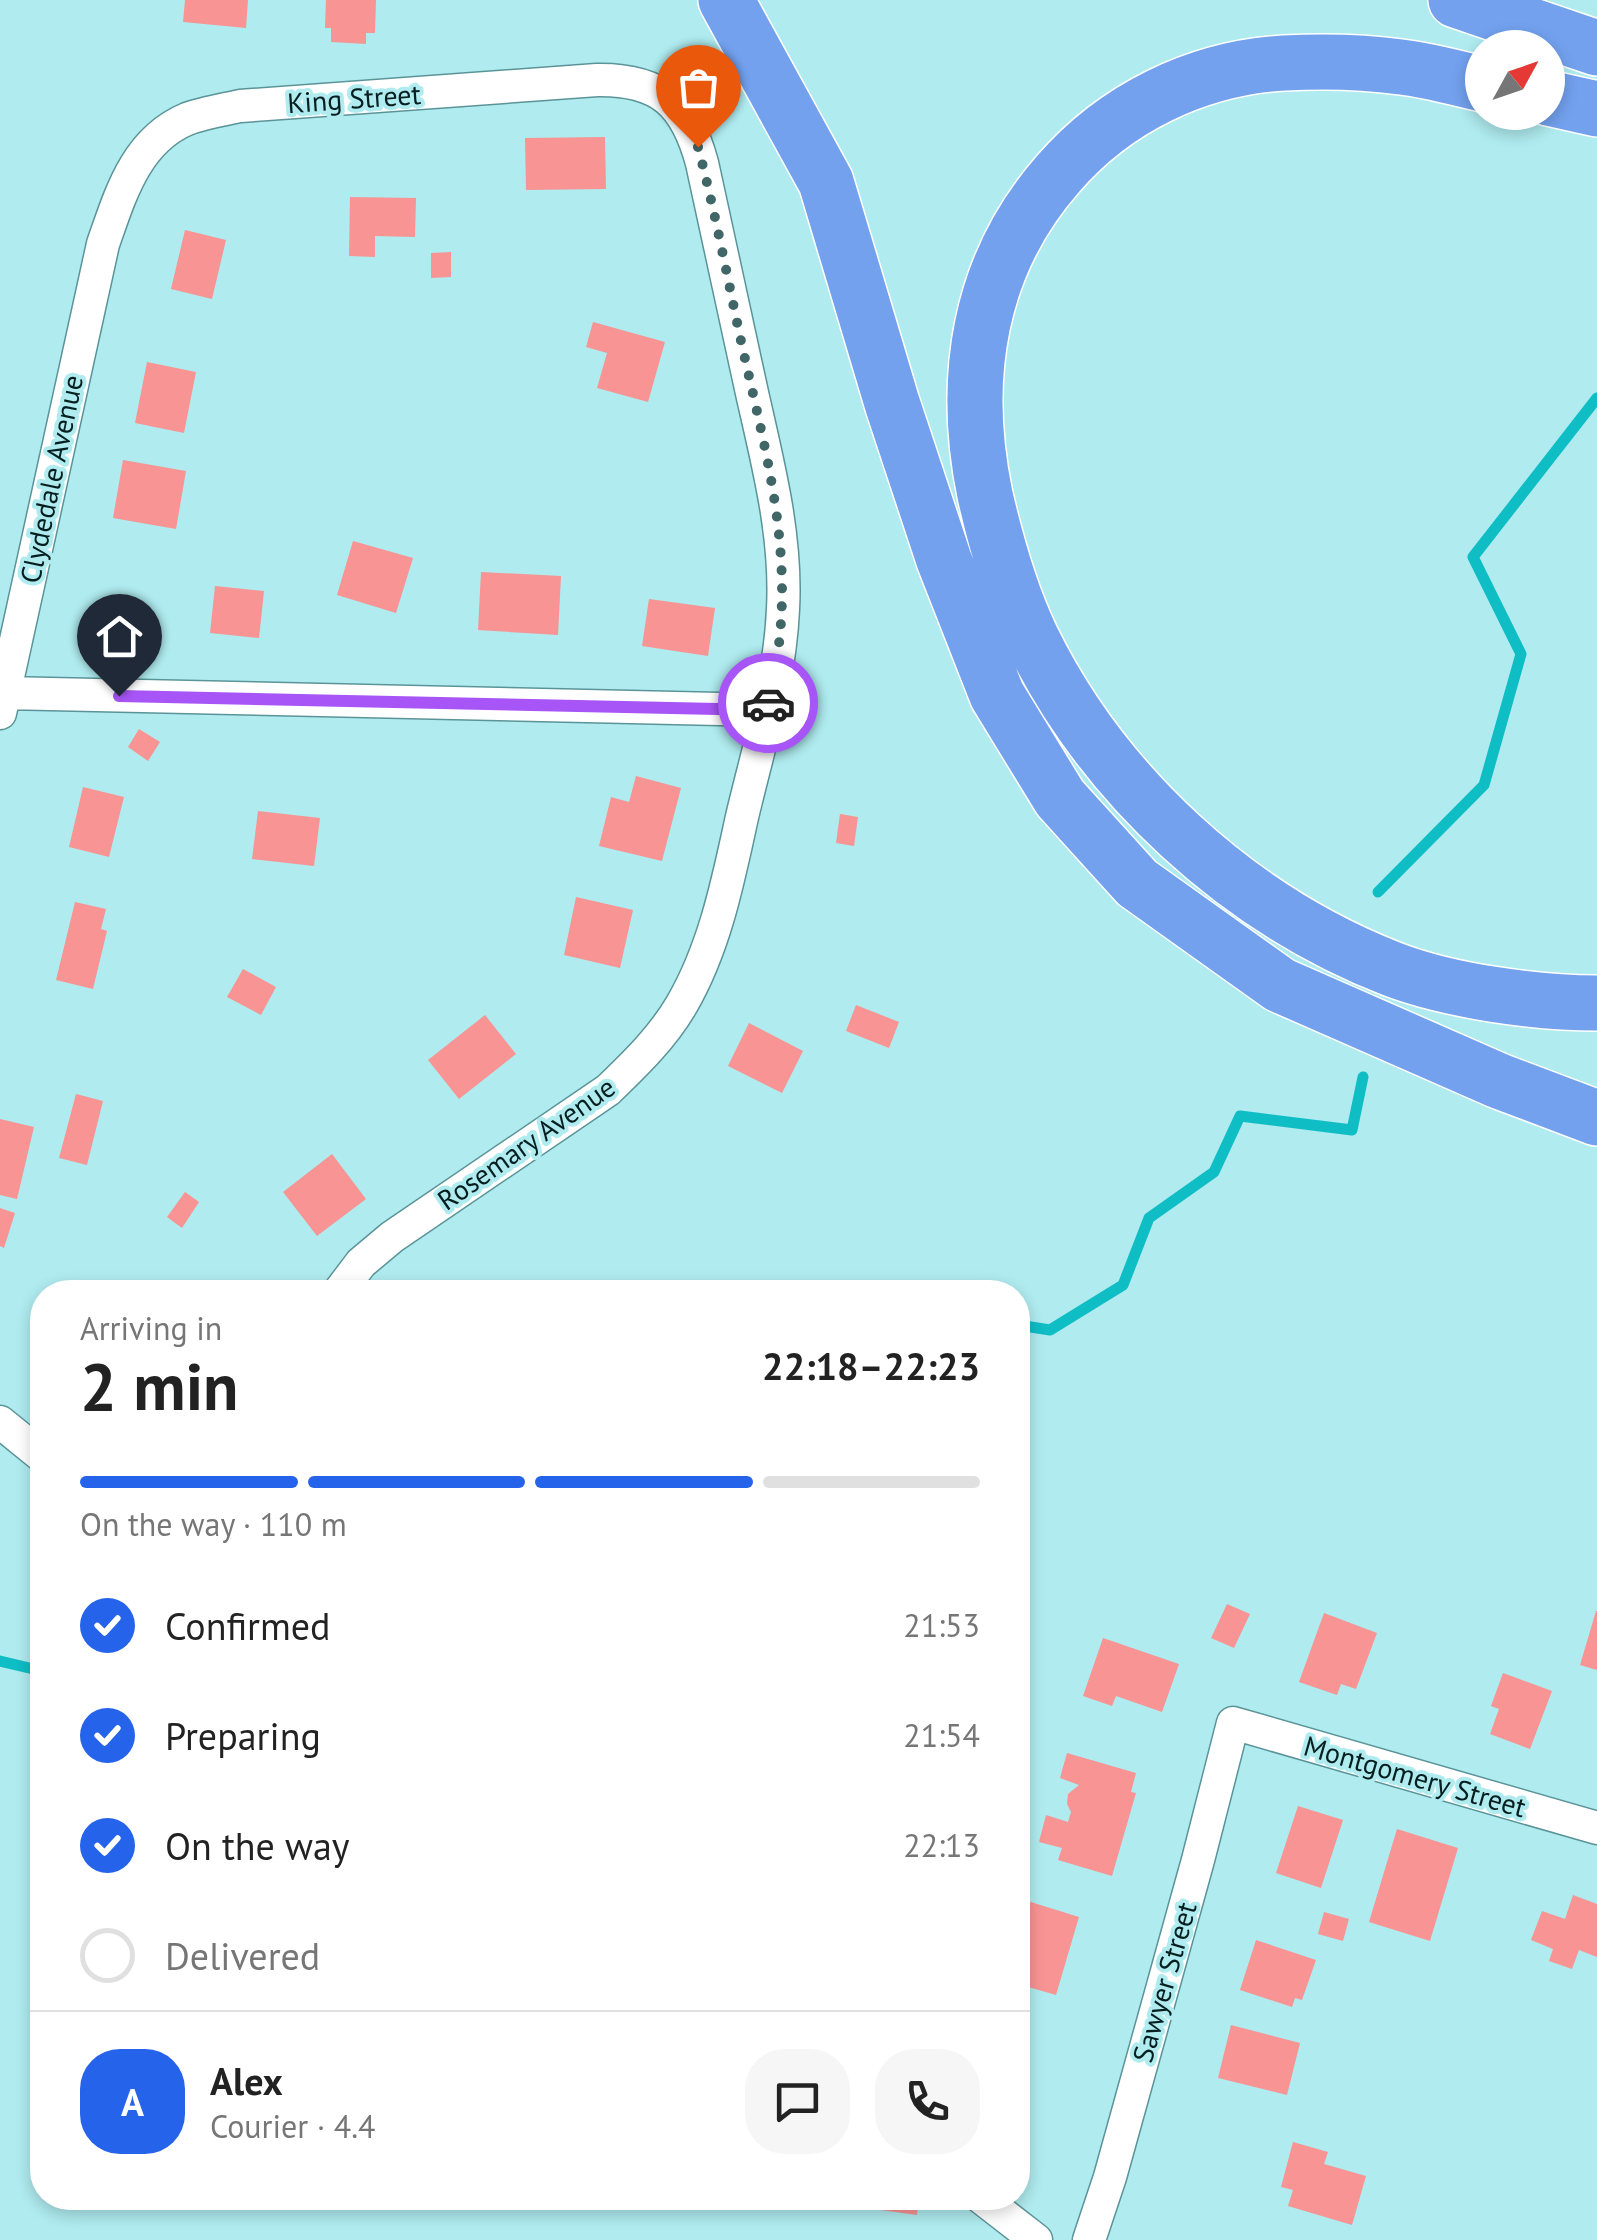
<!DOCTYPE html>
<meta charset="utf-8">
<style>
body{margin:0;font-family:"PT Sans",sans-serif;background:#f6f6f6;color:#222;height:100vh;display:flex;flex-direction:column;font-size:38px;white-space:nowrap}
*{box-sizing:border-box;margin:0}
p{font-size:32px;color:#767676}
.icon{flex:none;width:55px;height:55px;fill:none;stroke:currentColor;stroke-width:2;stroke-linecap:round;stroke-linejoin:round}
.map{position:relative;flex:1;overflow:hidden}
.side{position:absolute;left:30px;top:1280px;width:1000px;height:930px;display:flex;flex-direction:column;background:#fff;border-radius:40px;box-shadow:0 5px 15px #0003}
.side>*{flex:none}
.needle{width:65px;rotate:50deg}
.controls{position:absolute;left:1465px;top:30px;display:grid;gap:20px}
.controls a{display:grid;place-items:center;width:100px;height:100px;border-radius:50%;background:#fff;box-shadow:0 5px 15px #0003;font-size:50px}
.pin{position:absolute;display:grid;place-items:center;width:85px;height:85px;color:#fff;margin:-102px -42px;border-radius:50% 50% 50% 0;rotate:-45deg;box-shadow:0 0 10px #0007}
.pin .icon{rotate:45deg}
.courier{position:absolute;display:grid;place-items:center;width:100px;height:100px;margin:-50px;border:8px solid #a855f7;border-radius:50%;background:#fff;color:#222;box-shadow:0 2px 12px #0007}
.head em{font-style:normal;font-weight:800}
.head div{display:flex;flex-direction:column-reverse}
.head{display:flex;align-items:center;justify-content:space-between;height:170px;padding:0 50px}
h1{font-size:65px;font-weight:800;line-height:75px}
.bar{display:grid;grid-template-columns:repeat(4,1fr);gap:15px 10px;align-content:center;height:120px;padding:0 50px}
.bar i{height:12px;border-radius:8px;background:#e0e0e0}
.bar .on{background:#2563eb}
.bar p{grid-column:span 4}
.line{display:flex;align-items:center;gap:25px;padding:0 50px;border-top:2px solid #e0e0e0}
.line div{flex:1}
.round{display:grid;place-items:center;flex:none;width:105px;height:105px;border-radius:40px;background:#f6f6f6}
ol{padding:0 50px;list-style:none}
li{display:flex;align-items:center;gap:30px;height:110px}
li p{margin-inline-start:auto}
li .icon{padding:10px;border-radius:50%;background:#2563eb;color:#fff;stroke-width:4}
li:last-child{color:#767676}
li i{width:55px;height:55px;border:5px solid #e0e0e0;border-radius:50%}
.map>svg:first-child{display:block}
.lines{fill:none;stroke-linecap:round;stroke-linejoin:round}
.stream{stroke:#0fbdc5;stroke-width:11}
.building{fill:#f89493}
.minor-casing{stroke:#5b9498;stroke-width:35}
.motorway-casing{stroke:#fff;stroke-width:58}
.minor{stroke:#fff;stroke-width:32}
.motorway{stroke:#73a1ee;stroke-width:55}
.done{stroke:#406668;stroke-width:10;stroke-dasharray:0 18}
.route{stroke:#a855f7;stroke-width:12}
.labels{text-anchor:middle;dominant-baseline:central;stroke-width:8;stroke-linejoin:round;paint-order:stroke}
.street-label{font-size:28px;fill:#051e1f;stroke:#afebef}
</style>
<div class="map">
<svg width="1597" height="2240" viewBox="0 0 1597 2240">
<rect width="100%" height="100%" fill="#afebef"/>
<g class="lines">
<path class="stream" d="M1378,892L1484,785L1521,654L1473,557L1597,398
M1018,1325L1050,1330L1123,1285L1149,1218L1214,1172L1240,1116L1352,1130L1363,1077
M0,1661L42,1671"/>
</g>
<path class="building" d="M185,0H248L246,28L183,22Z
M326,0H376L375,33H366V44L331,42V28H325Z
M605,137L606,189L526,190L525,138Z
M350,197L416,198L415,237L375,236V257L349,256Z
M185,230L226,240L212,299L171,289Z
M451,252V277L431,278V253Z
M593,322L665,342L648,402L597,388L607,353L586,347Z
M147,362L196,372L184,433L135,423Z
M123,460L186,471L176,529L113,518Z
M353,541L413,558L396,613L337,595Z
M481,572L561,576L558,635L478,630Z
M215,586L264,591L259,638L210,633Z
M649,599L715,608L708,656L642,646Z
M139,729L160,742L148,761L128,747Z
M636,776L681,788L662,861L599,846L611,797L629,802Z
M83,787L124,797L109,857L69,847Z
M258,811L320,818L314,866L252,859Z
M840,814L858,817L854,846L836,843Z
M576,897L633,910L620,968L564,955Z
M75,902L106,909L101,929L107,931L93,989L56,980Z
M243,969L276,987L261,1015L227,997Z
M856,1005L899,1022L889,1048L846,1031Z
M485,1015L516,1054L459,1099L428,1060Z
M749,1023L803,1051L782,1093L728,1066Z
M76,1094L103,1101L87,1165L59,1158Z
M0,1119L34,1127L17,1199L0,1195Z
M332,1154L366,1199L317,1236L283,1192Z
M185,1192L199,1202L182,1228L167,1217Z
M0,1208L15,1213L4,1248L0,1246Z
M1227,1604L1250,1614L1234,1648L1211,1638Z
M1596,1611H1597V1670L1580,1665Z
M1324,1613L1377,1633L1356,1689L1341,1684L1337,1695L1299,1682Z
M1103,1638L1179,1664L1162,1712L1116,1696L1112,1706L1083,1696Z
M1503,1673L1552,1691L1530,1749L1490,1734L1499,1709L1491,1706Z
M1067,1753L1136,1773L1131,1792L1136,1793L1112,1876L1058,1860L1062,1848L1039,1842L1046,1815L1068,1822L1071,1812L1067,1804L1068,1794L1079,1785L1060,1778Z
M1298,1806L1343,1820L1321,1888L1276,1873Z
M1397,1829L1458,1848L1430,1941L1369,1922Z
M1573,1895L1597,1904V1957L1579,1950L1572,1969L1549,1961L1553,1949L1531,1940L1542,1911L1565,1919Z
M1018,1898L1079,1917L1056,1995L1018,1984Z
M1324,1912L1349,1919L1343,1941L1318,1934Z
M1256,1940L1316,1960L1302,2000L1295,1998L1292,2007L1240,1990Z
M1231,2025L1300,2043L1287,2095L1218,2078Z
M1293,2142L1328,2152L1324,2164L1366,2176L1352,2225L1288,2206L1293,2190L1281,2187Z
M868,2198H919L917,2215L866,2208Z"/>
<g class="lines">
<defs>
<path id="minor" d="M4,693L767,710
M0,713L103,244C120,196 135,141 187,119C203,113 222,110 240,106L597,80C661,79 686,104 702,163C719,240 735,316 752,393C768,464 787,536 783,609C780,680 758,749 742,817C728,881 715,947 682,1004C663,1037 635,1064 608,1090L392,1237L361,1263L339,1292
M0,1422L42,1456
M982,2198L1036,2240
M1089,2240L1110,2177L1198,1860L1233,1723L1597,1828"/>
<path id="motorway" d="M726,0L826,182L892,403L944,560L997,695L1060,798L1137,883L1280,985L1499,1081L1597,1118
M1456,0L1597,48
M1482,84C1456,78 1428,70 1401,67C1365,62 1320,61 1284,63C1197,68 1115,108 1058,174C978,265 961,379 985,495C996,543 1010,593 1031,637C1103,785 1238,909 1392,969C1449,991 1536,1003 1597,1003
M1548,98L1597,109"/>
</defs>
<use href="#minor" class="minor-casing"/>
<use href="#motorway" class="motorway-casing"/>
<use href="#minor" class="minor"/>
<use href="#motorway" class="motorway"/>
</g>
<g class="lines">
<path class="done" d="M698,147C715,211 727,276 741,341C769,467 801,574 768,703"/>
<path class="route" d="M119,696L767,710L768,703"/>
</g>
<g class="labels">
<g class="street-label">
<text transform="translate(354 98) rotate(-4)">King Street</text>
<text transform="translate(51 479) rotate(-78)">Clydedale Avenue</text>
<text transform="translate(526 1143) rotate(-35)">Rosemary Avenue</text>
<text transform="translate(1415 1776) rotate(16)">Montgomery Street</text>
<text transform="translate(1164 1982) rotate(-74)">Sawyer Street</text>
</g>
</g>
</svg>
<div class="controls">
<a><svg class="needle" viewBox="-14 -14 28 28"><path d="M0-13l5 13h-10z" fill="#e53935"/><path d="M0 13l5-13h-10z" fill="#767676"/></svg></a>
</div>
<div class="pin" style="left:698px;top:147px;background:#ea580c"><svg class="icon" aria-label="bag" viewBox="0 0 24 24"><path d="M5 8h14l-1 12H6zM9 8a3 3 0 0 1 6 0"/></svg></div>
<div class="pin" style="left:119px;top:696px;background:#1f2937"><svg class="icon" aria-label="home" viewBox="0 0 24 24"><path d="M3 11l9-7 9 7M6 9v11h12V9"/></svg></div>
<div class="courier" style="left:768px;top:703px"><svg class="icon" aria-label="car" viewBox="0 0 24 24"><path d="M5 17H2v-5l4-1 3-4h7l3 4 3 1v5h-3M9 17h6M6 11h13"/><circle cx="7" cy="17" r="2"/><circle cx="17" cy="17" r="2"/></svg></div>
<section class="side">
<div class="head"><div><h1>2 min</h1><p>Arriving in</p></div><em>22:18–22:23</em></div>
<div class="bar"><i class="on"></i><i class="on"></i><i class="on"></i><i></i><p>On the way · 110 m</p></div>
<ol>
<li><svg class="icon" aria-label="check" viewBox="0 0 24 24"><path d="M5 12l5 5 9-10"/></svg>Confirmed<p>21:53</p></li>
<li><svg class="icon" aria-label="check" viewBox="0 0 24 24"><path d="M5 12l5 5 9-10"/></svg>Preparing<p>21:54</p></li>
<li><svg class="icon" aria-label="check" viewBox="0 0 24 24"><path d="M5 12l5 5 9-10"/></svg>On the way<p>22:13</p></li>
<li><i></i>Delivered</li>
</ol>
<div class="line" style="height:180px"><b class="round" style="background:#2563eb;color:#fff">A</b><div><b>Alex</b><p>Courier · 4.4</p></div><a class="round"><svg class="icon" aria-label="chat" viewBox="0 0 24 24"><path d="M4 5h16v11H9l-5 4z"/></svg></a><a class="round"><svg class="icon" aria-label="phone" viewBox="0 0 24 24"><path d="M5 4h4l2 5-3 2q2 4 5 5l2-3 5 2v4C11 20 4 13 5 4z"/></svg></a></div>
</section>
</div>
